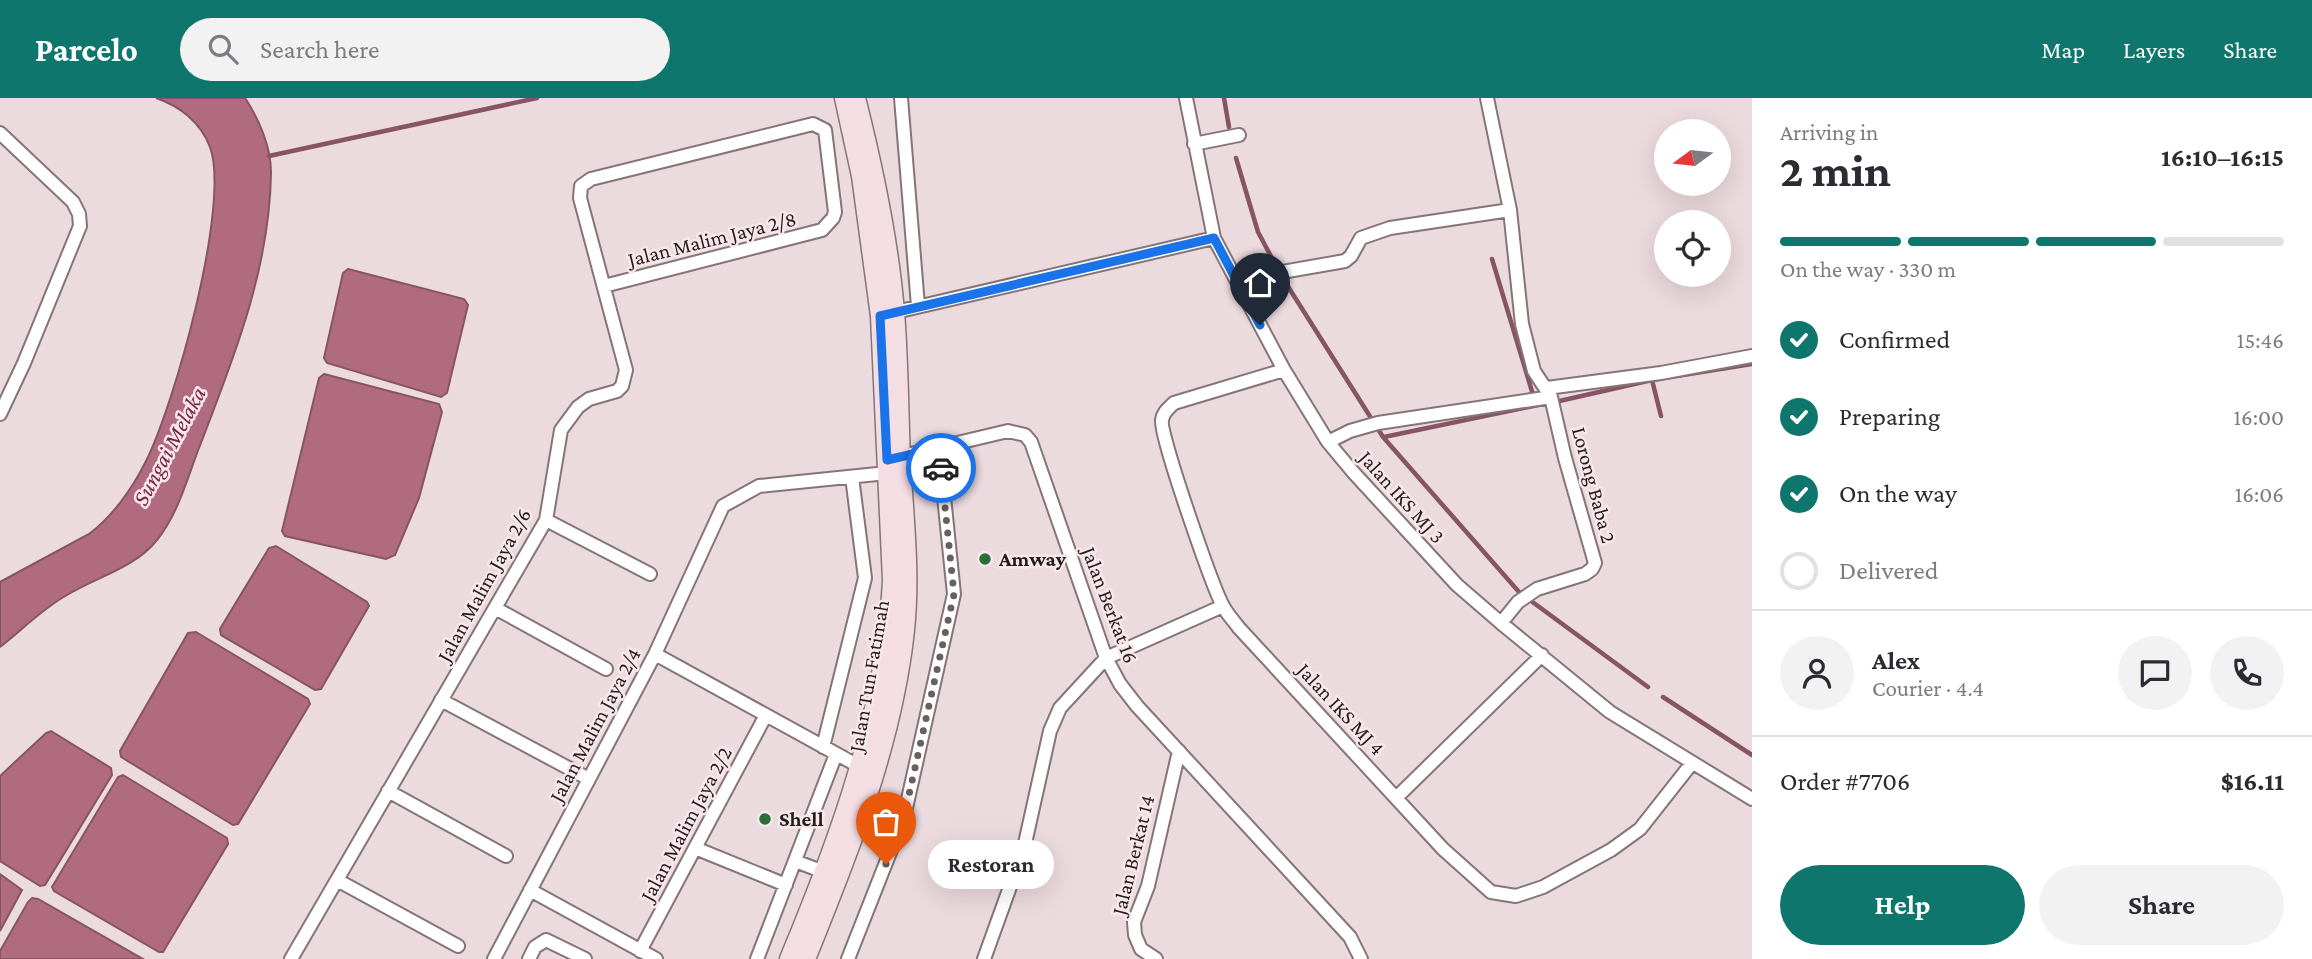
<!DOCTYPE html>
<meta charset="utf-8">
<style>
body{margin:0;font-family:"Crimson Pro",serif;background:#f2f2f3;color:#2b2b33;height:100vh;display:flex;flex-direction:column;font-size:26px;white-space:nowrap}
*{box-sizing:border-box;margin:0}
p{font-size:23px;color:#7c7c81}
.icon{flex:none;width:38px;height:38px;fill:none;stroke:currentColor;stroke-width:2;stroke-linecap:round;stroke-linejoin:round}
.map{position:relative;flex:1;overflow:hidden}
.side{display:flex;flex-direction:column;background:#fff;width:560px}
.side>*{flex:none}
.needle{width:46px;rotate:255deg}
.fabs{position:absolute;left:1654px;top:21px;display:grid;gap:14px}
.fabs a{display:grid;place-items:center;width:77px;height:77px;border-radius:50%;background:#fff;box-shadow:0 7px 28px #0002;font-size:35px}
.pin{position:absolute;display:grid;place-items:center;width:60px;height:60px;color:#fff;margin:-72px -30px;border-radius:50% 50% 50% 0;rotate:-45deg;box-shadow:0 0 7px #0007}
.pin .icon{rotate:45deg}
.courier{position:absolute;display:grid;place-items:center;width:70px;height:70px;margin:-35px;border:5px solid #1a73e8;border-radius:50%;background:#fff;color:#222;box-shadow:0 2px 9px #0007}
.bubble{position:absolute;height:49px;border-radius:24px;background:#fff;box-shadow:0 7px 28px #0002;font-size:23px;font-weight:700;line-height:49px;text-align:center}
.overview em{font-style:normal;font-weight:700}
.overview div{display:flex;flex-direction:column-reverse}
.overview{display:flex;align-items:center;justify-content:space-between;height:119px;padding:0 28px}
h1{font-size:46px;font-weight:700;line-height:52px}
.bar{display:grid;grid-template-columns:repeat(4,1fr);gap:10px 7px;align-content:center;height:84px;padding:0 28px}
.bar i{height:9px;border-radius:5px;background:#e1e1e2}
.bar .current{background:#0f766e}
.bar p{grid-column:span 4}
.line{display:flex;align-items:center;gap:18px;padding:0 28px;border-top:2px solid #e1e1e2}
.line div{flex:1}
.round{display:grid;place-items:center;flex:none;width:74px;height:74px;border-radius:37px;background:#f2f2f3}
ol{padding:0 28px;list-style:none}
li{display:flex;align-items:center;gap:21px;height:77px}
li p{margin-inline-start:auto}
li .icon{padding:7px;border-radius:50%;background:#0f766e;color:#fff;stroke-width:4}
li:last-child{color:#7c7c81}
li i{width:38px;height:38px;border:4px solid #e1e1e2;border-radius:50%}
.button{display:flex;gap:14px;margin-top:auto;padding:14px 28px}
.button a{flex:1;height:80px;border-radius:42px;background:#0f766e;color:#fff;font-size:28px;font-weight:700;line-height:80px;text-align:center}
.button a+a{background:#f2f2f3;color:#2b2b33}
header{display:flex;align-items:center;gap:42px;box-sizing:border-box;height:98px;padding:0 35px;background:#0f766e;color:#fff}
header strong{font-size:33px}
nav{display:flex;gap:38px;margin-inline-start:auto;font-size:24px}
.search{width:490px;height:63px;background:#f2f2f3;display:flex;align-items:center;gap:18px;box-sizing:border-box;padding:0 24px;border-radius:38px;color:#7c7c81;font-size:26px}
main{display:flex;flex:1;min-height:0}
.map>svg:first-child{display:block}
.water{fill:#b06b80;stroke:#865463;stroke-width:2}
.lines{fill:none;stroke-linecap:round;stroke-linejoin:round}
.stream{stroke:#865463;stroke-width:4.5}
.street-casing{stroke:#847579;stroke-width:16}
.secondary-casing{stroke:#847579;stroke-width:21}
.street{stroke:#fff;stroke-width:12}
.secondary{stroke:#f5dde4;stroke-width:18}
.done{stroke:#695f61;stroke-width:7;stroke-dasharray:0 12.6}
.route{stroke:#1a73e8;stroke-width:9}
.poi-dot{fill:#2a6f3b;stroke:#f8e8ec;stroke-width:2.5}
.labels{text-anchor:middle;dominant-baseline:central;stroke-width:5;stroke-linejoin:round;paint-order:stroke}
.street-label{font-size:21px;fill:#231d1e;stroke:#f8e8ec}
.poi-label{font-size:21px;font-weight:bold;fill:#231d1e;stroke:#f8e8ec;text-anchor:start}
.water-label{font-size:23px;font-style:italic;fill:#792445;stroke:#f8e8ec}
</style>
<header>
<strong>Parcelo</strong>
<div class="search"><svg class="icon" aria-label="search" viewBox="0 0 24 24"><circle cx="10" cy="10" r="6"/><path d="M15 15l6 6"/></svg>Search here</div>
<nav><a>Map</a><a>Layers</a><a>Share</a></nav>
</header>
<main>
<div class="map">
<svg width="1752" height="861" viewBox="0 0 1752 861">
<rect width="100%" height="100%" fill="#ebdade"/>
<path class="water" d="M156,0H245C259,21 271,49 271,74C270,171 233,262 199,350C187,381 178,416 157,442C135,470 96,479 67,497C42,511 22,532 0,549V484L89,436C112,419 132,391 145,365C174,309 231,106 210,49C201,25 180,8 156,0Z
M348,171L464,201L468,207L447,295L441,299L327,265L324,260L343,175Z
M324,276L439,306L442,314L419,400L395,457L386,461L285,438L282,433L319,280Z
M276,448L367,504L369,508L321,591L315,592L221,537L220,531L269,450Z
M196,534L308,601L310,606L238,726L233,727L121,659L120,653L188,535Z
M51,633L111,670L112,677L45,787L40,788L0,763V678L46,635Z
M123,677L227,740L228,746L163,854H159L54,793L52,789L118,679Z
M0,776L22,792L0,833Z
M32,800L38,801L143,861H0V853L28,804Z"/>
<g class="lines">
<path class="stream" d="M1224,0L1229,29
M269,58L537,0
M1236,60L1258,134L1282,179L1383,339L1519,494L1648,589
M1492,161L1534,300
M1652,282L1661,318
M1555,304L1652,282L1752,266
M1384,339L1543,306
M1663,599L1752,657"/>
<defs>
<path id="street" d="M901,0L918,208
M1186,0L1214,140L1284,272L1328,344L1353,374L1457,487L1501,525L1610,614L1752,701
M1487,0L1510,112L1522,226L1534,273L1551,299L1565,360L1595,465L1592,471L1585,476L1537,491L1518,504L1501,525
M0,35L73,104L79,116L80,128L24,265L0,316
M1194,46L1239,37
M1236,182L1345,163L1351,158L1361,140L1390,130L1510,112
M887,216L1214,140
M1284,272L1174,305C1169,310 1163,314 1162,322C1159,336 1213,490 1223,508C1227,516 1234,523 1239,530L1443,751L1491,794L1516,798L1543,789L1611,752L1640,731L1692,665
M1547,290L1661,275L1752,258
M1328,344L1350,333L1378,325L1551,299
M894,360L1008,333L1025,337L1031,344L1106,560L1120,586L1137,608L1350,839L1361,861
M546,422L650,476
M495,510L606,571
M655,556L864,671
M441,602L589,681
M823,649L865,480L852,379
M388,693L506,758
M1397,699L1542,557
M695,750L786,787
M795,763L824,774
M337,782L458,848
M530,792L656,861
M640,853L766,617
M291,861L546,422L561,332L578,309L589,301L617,293L622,288L626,272L580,100L581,88L591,81L813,26L825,32L835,114L833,120L822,132L604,188
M494,861L655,556L723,408L759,388L887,375
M529,861L535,849L546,842L585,861
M757,861L836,656
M848,861L904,719L954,496L939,350
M984,861L1024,750L1050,633L1060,610L1106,560L1223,508
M1156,861L1141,851L1135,837L1134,824L1148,788L1179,653"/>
<path id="secondary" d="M789,861C840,739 885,616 892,483L880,218L861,78L844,0
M806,861C849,755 893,646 905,532C911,476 904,418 901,362C899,313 899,263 895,214C889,141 874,71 856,0"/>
</defs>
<use href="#street" class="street-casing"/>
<use href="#secondary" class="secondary-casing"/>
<use href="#street" class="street"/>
<use href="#secondary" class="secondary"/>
</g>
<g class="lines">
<path class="done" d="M886,766L904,719L954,496L941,370"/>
<path class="route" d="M941,370L939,350L887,362L880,218L1214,140L1260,227"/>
</g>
<g class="poi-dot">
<circle cx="985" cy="461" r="7"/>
<circle cx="765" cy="721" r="7"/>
</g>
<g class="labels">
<g class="street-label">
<text transform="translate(712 141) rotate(-14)">Jalan Malim Jaya 2/8</text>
<text transform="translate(1594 387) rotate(75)">Lorong Baba 2</text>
<text transform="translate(1402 399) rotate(48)">Jalan IKS MJ 3</text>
<text transform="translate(484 487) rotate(-61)">Jalan Malim Jaya 2/6</text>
<text transform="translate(1110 507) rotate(69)">Jalan Berkat 16</text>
<text transform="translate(869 578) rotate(-80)">Jalan Tun Fatimah</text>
<text transform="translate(1341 611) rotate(47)">Jalan IKS MJ 4</text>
<text transform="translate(595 627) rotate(-62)">Jalan Malim Jaya 2/4</text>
<text transform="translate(686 726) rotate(-62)">Jalan Malim Jaya 2/2</text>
<text transform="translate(1133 757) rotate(-76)">Jalan Berkat 14</text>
</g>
<g class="poi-label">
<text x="999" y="461">Amway</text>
<text x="779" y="721">Shell</text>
</g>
<g class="water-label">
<text transform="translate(169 348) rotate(-62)">Sungai Melaka</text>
</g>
</g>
</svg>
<div class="fabs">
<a><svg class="needle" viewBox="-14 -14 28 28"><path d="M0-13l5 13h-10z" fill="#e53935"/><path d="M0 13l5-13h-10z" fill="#7c7c81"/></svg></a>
<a><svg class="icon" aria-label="locate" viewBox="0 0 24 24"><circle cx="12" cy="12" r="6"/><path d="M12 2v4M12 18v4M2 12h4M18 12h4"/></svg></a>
</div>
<div class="pin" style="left:886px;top:766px;background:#ea580c"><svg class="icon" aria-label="bag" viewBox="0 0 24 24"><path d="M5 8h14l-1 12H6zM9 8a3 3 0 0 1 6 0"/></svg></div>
<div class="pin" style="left:1260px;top:227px;background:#1f2937"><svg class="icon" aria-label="home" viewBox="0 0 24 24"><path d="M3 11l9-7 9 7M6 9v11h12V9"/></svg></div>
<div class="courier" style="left:941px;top:370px"><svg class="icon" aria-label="car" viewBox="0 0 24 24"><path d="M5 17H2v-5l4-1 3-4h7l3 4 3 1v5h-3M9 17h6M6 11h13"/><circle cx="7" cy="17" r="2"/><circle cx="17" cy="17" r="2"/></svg></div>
<div class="bubble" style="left:928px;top:742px;width:126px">Restoran</div>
</div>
<section class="side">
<div class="overview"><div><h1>2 min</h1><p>Arriving in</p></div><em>16:10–16:15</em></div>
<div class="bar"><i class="current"></i><i class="current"></i><i class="current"></i><i></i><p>On the way · 330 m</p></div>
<ol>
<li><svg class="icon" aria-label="check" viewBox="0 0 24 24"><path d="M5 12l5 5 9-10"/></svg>Confirmed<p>15:46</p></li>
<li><svg class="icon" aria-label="check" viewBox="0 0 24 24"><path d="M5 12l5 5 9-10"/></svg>Preparing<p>16:00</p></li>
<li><svg class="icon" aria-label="check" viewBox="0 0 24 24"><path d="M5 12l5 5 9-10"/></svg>On the way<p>16:06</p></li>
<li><i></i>Delivered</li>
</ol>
<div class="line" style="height:126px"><a class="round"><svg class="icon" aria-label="person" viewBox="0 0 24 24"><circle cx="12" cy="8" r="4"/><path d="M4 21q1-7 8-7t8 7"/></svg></a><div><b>Alex</b><p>Courier · 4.4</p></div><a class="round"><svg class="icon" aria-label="chat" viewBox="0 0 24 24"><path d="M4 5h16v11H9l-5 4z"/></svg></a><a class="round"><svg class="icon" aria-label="phone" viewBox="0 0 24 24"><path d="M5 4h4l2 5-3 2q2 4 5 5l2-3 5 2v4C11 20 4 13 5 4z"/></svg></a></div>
<div class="line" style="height:91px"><div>Order #7706</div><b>$16.11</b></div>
<div class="button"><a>Help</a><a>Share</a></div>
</section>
</main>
